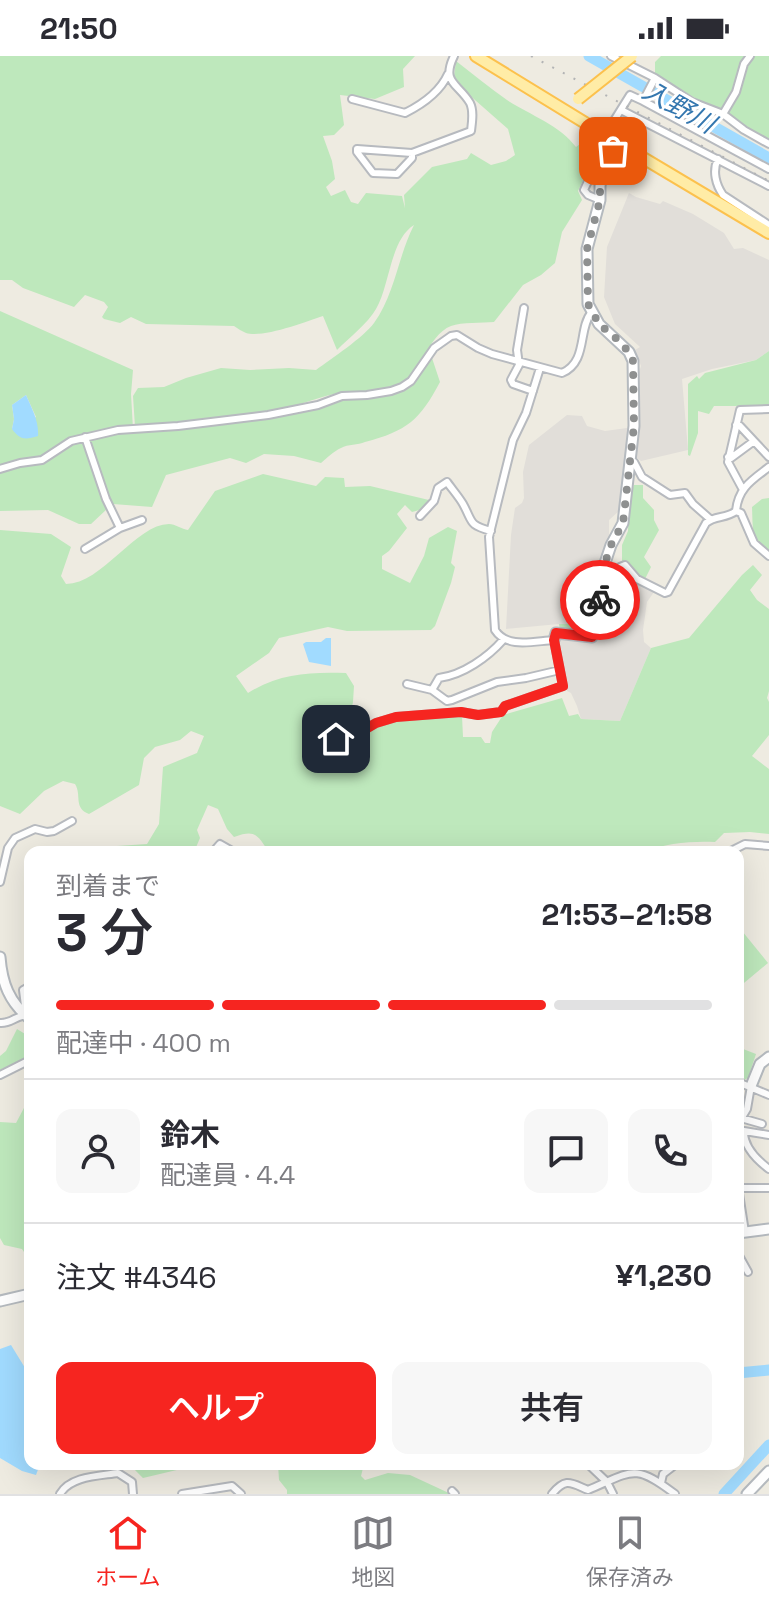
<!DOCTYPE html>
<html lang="ja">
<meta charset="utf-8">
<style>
body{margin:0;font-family:"Space Grotesk","Noto Sans JP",sans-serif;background:#f7f7f7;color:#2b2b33;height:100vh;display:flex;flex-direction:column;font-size:30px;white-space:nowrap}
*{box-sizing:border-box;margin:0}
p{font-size:26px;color:#7c7c81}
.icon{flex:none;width:44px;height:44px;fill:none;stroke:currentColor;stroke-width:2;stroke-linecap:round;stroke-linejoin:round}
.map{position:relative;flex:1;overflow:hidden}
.side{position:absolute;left:24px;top:790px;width:720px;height:624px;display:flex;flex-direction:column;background:#fff;border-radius:16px;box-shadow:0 8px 32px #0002}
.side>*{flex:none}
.pin{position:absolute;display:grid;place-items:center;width:68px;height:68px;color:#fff;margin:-34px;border-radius:16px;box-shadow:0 4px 12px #0006}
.courier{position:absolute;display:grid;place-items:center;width:80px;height:80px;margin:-40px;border:6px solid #f62520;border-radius:50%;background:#fff;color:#222;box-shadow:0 2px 10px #0007}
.head em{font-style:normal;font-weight:600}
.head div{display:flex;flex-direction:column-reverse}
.head{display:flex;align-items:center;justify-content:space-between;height:136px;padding:0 32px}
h1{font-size:52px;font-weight:600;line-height:60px}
.bar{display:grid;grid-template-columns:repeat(4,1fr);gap:12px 8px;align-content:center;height:96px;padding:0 32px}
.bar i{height:10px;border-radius:6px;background:#e1e1e2}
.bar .selected{background:#f62520}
.bar p{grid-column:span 4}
.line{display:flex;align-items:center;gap:20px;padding:0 32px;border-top:2px solid #e1e1e2}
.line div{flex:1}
.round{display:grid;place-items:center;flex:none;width:84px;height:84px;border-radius:16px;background:#f7f7f7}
.cta{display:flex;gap:16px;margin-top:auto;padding:16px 32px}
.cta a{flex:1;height:92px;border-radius:16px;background:#f62520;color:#fff;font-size:32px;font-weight:600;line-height:92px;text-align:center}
.cta a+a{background:#f7f7f7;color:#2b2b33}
.status{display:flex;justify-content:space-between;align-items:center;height:56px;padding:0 40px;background:#fff;direction:ltr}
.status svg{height:22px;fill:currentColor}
.menu{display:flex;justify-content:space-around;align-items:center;height:112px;border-top:2px solid #e1e1e2;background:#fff;font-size:22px;color:#7c7c81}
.menu a{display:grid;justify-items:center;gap:4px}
.menu .selected{color:#f62520}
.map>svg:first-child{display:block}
.industrial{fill:#e1ded9}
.green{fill:#bee8bc;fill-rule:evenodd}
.water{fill:#a1dbff}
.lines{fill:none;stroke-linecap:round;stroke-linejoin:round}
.river{stroke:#a1dbff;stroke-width:11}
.street-casing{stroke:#b7babf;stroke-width:10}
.secondary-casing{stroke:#b5babf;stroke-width:13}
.primary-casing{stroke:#fcc14d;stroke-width:14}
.street{stroke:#fff;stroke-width:6}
.secondary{stroke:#fff;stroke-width:9}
.primary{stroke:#ffeca6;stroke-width:10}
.rail{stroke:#b3b4b5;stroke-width:2;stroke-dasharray:2 10;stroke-linecap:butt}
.primary-bridge-casing{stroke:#fcc14d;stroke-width:14;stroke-linecap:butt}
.primary-bridge{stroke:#ffeca6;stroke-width:10}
.done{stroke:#8e9090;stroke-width:8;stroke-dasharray:0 14.4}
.route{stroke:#f62520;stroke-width:10}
.labels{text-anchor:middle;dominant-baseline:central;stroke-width:6;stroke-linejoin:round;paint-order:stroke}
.water-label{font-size:26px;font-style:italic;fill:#3477af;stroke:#fff}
</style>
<div class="status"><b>21:50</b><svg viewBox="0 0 49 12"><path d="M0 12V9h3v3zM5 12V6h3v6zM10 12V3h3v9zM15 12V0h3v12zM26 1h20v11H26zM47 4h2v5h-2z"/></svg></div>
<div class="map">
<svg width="769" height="1438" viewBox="0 0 769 1438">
<rect width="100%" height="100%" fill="#eeebe1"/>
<path class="industrial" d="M629,137L636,141L660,148L663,145L693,158L724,177L734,193L743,192L769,204V295L756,304L712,313L682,323L688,394L641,405L636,401L640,374L637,322L641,310L635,294L640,291L615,268L604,241L607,191Z
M567,359L582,360L587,370L605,375L627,372V386L619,455L609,464V483L604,494L603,503L588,531L583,568H559L506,573L511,479L515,452L522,447L524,442L523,416L529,389Z
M625,512L632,523L654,536L647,546L643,574L644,586L651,592L620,665L581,663L577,650L571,637L567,635L558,582L593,586L610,556L611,536L620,513Z"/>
<path class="green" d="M0,0H415L403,13L404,31L375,43L340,39L344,69L334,79L323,80L332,105L335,123L326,131L331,140L345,134L351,146L358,148L366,137L402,140L405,152L404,139L432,111L467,103L471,97L491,109L506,105L515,99L508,73L467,37L454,20L456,5C473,18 490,32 507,44C530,59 560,69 576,91L588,82L595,98L578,135L582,144L562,176L555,207L541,219L523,229L494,266C482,267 462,266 451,270C427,279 419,323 401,330C379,339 356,333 334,338C312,343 291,352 269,357C226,366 180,369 135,371L133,340L138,332L164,331L186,322L221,312L250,314L289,312L316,314C331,303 364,281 374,267C395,238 398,200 414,169C390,184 390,229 376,253C368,267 349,282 337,294L323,260C305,266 264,282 246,277C242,275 238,273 234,270L146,268L131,261L120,267L104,263L102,261L108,251L104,246L85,239L74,251L23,232L12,224H0Z
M661,0H769V84L655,19V6Z
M0,255L133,314L131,338L133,373L100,376L98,374L69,383L46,399L0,410ZM26,339L36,361L12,373L14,363L12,349Z
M769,295V350H714L709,358L698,355V377L690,400L688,399V328L697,320L699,323L705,317L756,304Z
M431,299L440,326C420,364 407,375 365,386C358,389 348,388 341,392C334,395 327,402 321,407L294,400L264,398L246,407L230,402L166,419L152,451L113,448L105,436L89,384L118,377L177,374L269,361L319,352L342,343L358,341L367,344L403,333L413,327Z
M83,385L87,392L107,453L91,468H79L48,454L0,455V416L20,409L41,408L67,390Z
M263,418L316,430L325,421L344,422L345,431L370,430L429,444L423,453L412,456L405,449L397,458L407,472L389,495L382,500V513L410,527L424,500L429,482L448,471L457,475L451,507L455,511L451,527L435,570L431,574L347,575L328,571L279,582L269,597L236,620L248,637C280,617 310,616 346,617L354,630L353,646L347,673L334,678L322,670L326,663L316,656L309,668L336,684H348L372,672L394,664L427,663L462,660L463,681H481L485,687H490L492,676L503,659L562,642L569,660L578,658L581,663L620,665L651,592L689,582L742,519L753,509L762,519L750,534L757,544L769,553V635L767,642L769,646V679L752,700L769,713V778L750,776L724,777L715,786C692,785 665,787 644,796H269C257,779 256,773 234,781L227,773L218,753L208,749L197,774L200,782L194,796H107L117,790L147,788L159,768L163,711L197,697L204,680L191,675L180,684L155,691L144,702L139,729L89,758C73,752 82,739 75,728L63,725L44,735L20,758L0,750V474L51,478L71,491L61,520L66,528C102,528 136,468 169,468C175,468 182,473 188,474L215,435Z
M634,429H643V442L654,454V464L659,474L644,501L651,511L644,525L637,521L622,505V489L628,475L629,443Z
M769,442V498C751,482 753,475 752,451L762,443Z
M596,519L598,520C598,539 600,558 591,575L581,578L560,574L559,568H583L588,531Z
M738,870L768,907L738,932Z
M17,973L30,981V1000L0,1014V1000L6,995Z
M738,991L756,998L748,1022L744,1024L738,1022Z
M30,1048V1205L22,1193L4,1189L0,1182V1066L16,1067L25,1050Z
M129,1408H202L143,1422Z
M278,1408H364L361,1420L365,1424L388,1417L410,1419L451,1438H287V1434L279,1424Z"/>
<path class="water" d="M26,339C32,353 39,365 38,380C25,384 20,384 12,373L14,363L12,349Z
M326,582H331V610L309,606L303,588L306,586H321Z
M11,1289L30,1320V1408H40L36,1419L22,1415L0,1402V1293Z"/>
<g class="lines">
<path class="river" d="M589,0L769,102
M738,1317L769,1314
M724,1438L769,1389"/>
<defs>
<path id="street" d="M655,22L692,46L723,58L744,74L769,88
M352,43L405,57C423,48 440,36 448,18
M643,45L769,113
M621,54L769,130
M723,58L736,36L744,8L750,0
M610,71L630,39L643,45L655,22L611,0
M412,97V102L397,118L373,117L357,96V93L412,97L471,75C472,66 474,55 470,47C458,27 441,27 454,0
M718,103C712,115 716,129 723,139L769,169
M600,144L588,139L584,134L604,90
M524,252L517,294L519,309L511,324L513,328L533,335
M736,369L740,370L754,385
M85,381L106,443L120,472
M728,401L731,402L754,385L769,401
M630,405L634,406L642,421L670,439L685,437L693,448L710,463
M0,413L20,407L42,404L71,385L118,374L178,370L268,359L318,349L342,340L367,339L391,335L402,331L411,325L434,292L451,280L457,279L478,292L492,298L562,317C588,306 578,273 591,257
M742,432L728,406L740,354L769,353
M736,455L741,457L754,487L769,500
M420,460L434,445L438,432L447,426C452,433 459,441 463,448C473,466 468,469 491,475
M85,493L120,472L142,464
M602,567L607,556L609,532L620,511L625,509L637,523L665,537L668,536L706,467C715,459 726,463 736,455C738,432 752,424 769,411
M407,628L432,634L439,622C463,619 488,601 503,584
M432,634L447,645L452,644L497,626L526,622L560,614
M321,672L336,683L347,684L376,667L396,661L461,656L478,659L501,656L505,650L563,630L554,584C534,585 507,593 495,574L489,481L513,384L526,357L540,312
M213,796L220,788L234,796
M729,796L745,788L769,790
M0,826L8,792L15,782L35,773L47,776L54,775L72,765
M0,967C11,968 18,958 29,959L30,957L25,950L23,934L30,930
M0,1019L30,1004
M738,1026L769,1039
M741,1062L762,1068
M738,1068L747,1053L751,1030
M738,1074L769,1079
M744,1076C744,1092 757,1104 769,1113
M738,1131L745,1176
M738,1132H769
M738,1198L748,1216
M588,1408L607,1426L613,1438
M661,1427L663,1418L676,1408
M452,1435L455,1438
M60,1438C70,1420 99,1420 118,1417L132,1426L133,1438
M182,1438L232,1430L241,1438
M552,1438C566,1421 571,1427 588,1434C633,1415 634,1407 675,1438"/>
<path id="secondary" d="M554,584L556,577L592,581L599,568L601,554L600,522L611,489L623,467L634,370L633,305L629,296L599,268L588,248L587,193L600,144V130L603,113L618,87
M0,901C2,927 9,946 30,963
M751,1030L760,1008L769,1001
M738,1177L769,1173
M0,1245L30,1238
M747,1438L769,1415"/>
<path id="primary" d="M476,0L618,87L769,177"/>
</defs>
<use href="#street" class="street-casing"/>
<use href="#secondary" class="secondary-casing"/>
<use href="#primary" class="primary-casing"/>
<use href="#street" class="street"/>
<use href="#secondary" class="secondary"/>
<use href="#primary" class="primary"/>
<path class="rail" d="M531,0L769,125"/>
<defs>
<path id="primary-bridge" d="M578,43L632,0"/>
</defs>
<use href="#primary-bridge" class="primary-bridge-casing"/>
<use href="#primary-bridge" class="primary-bridge"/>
</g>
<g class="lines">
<path class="done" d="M600,544V522L611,489L623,467L634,370L633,305L629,296L618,284L599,268L588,248L587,193L600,144V130L603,113L613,95"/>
<path class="route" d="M336,683L347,684L376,667L396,661L461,656L478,659L501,656L505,650L563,630L554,584L556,577L592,581L599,568L600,544"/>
</g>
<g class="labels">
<g class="water-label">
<text transform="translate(679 51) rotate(29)">入野川</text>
</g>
</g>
</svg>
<div class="pin" style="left:613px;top:95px;background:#ea580c"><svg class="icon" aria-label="bag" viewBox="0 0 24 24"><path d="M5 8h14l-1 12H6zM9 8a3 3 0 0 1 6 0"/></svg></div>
<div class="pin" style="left:336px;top:683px;background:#1f2937"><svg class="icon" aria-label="home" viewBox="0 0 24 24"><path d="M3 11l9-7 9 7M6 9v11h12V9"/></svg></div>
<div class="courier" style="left:600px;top:544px"><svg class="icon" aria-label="bike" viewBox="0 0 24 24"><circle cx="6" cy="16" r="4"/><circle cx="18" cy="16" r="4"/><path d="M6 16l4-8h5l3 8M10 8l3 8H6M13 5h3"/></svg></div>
<section class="side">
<div class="head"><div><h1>3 分</h1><p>到着まで</p></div><em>21:53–21:58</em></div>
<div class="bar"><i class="selected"></i><i class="selected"></i><i class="selected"></i><i></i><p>配達中 · 400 m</p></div>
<div class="line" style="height:144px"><a class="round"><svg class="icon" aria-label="person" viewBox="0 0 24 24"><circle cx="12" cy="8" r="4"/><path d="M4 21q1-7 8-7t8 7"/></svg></a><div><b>鈴木</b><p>配達員 · 4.4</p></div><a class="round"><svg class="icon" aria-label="chat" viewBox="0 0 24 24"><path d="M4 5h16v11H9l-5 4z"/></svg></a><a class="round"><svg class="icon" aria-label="phone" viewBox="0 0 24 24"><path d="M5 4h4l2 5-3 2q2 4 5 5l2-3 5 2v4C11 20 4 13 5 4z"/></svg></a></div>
<div class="line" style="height:104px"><div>注文 #4346</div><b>¥1,230</b></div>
<div class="cta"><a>ヘルプ</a><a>共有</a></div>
</section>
</div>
<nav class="menu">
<a class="selected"><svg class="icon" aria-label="home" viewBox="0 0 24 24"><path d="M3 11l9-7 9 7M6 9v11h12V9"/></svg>ホーム</a>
<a><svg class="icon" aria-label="map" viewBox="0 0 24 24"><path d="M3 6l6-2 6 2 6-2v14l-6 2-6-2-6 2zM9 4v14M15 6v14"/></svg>地図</a>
<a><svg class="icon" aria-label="saved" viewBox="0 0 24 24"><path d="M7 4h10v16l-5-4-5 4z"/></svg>保存済み</a>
</nav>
